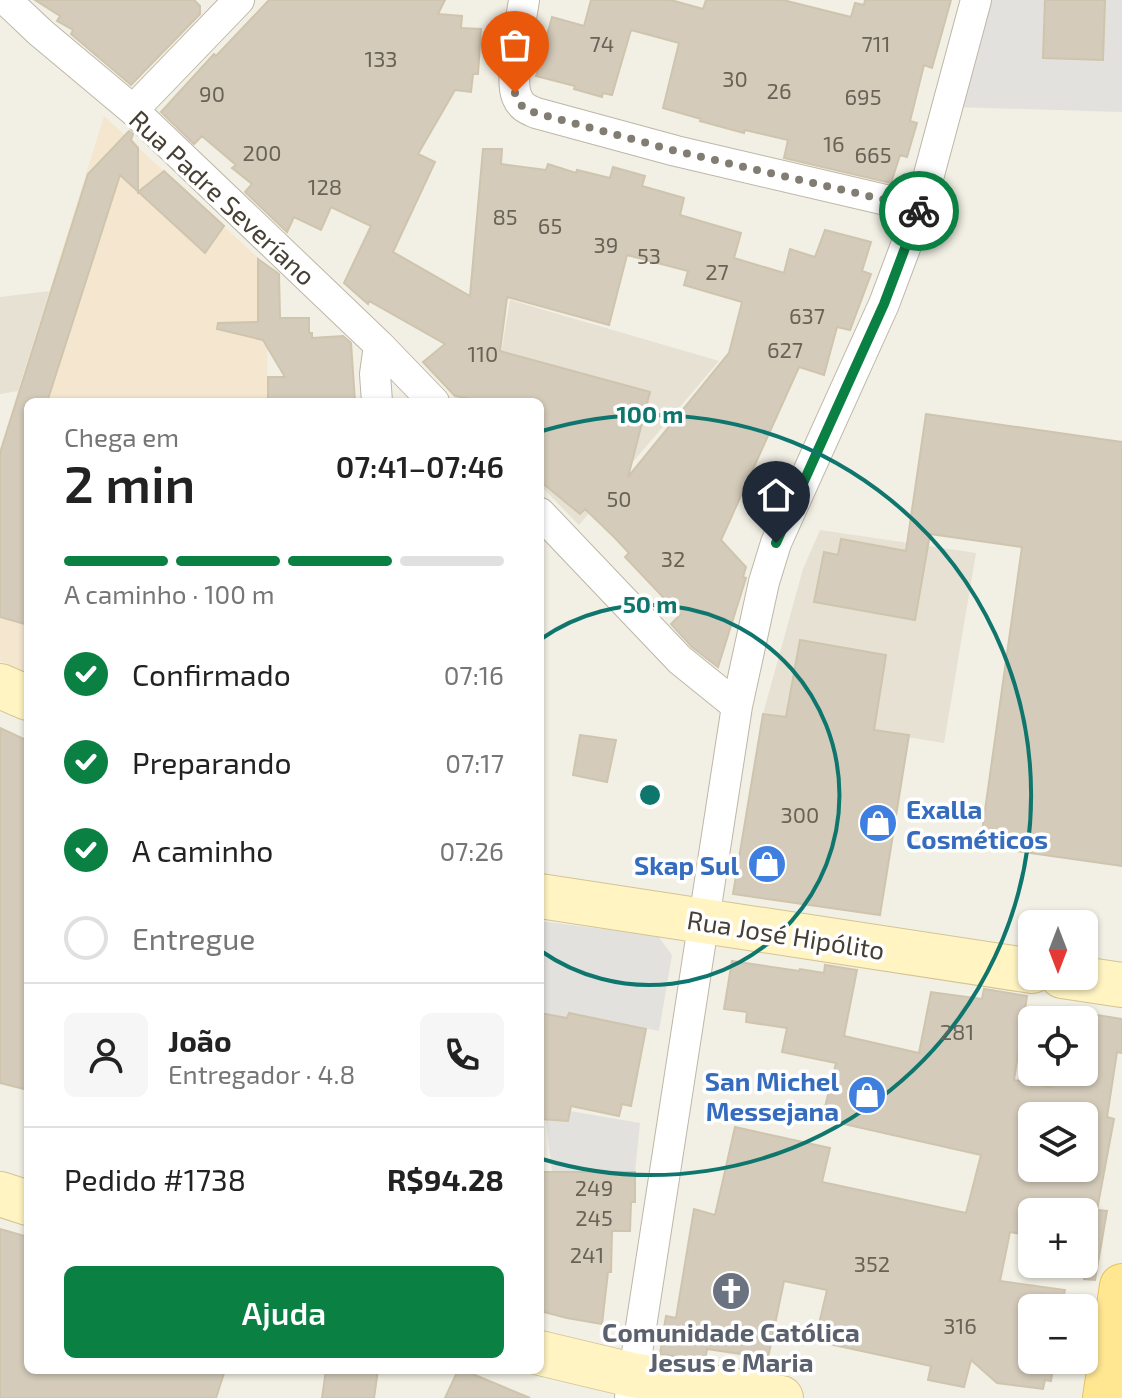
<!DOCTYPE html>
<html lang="pt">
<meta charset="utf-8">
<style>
body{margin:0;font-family:"Exo 2",sans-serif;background:#f6f6f6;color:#222;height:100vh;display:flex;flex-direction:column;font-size:30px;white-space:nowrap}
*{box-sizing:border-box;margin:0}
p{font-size:26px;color:#767676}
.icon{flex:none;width:44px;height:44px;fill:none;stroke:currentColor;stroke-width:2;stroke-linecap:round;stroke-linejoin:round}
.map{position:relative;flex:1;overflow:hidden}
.drawer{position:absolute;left:24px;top:398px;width:520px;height:976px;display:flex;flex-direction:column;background:#fff;border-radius:12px;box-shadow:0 2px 6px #0004}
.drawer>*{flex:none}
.needle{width:52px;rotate:180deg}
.controls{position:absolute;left:1018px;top:910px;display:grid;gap:16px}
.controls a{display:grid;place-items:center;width:80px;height:80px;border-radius:12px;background:#fff;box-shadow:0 2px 6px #0004;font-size:40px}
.pin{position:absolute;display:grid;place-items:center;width:68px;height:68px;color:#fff;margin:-82px -34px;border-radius:50% 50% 50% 0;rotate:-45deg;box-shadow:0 0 8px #0007}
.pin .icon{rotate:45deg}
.courier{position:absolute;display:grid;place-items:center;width:80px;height:80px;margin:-40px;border:6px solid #0b8043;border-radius:50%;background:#fff;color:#222;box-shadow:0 2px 10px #0007}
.headline em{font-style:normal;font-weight:600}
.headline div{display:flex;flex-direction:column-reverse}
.headline{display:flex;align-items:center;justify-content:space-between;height:136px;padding:0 40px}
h1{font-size:52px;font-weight:600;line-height:60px}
.bar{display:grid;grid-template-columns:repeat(4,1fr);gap:12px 8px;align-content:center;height:96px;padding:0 40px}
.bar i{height:10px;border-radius:6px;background:#e0e0e0}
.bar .active{background:#0b8043}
.bar p{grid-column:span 4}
.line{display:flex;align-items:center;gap:20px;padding:0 40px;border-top:2px solid #e0e0e0}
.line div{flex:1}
.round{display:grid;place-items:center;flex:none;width:84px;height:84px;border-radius:12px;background:#f6f6f6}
ol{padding:0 40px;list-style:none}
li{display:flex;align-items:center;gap:24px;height:88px}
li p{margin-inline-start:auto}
li .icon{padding:8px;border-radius:50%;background:#0b8043;color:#fff;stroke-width:4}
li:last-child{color:#767676}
li i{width:44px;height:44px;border:4px solid #e0e0e0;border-radius:50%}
.primary-button{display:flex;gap:16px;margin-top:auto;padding:16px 40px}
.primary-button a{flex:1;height:92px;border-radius:12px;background:#0b8043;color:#fff;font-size:32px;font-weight:600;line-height:92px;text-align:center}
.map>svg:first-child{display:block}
.residential{fill:#e6e1d2}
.commercial{fill:#f5e7cf}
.parking{fill:#e3e1dd}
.building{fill:#d4cbba;stroke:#cfc4ad;stroke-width:2;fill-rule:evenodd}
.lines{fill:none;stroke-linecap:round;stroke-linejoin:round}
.street-casing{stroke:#beb7a7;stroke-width:32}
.secondary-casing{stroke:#d3c593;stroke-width:46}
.primary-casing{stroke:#e5c460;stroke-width:46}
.street{stroke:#fff;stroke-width:30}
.secondary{stroke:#fff4c2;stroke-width:44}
.primary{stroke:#ffe691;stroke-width:44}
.done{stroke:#827d72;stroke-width:8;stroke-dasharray:0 14.4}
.route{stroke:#0b8043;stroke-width:10}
.ring{fill:none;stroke:#0f766e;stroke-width:4}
.labels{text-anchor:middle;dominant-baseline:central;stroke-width:7;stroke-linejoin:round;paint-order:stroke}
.number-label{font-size:22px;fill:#696256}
.street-label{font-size:26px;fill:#453f34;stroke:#fff}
.shop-label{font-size:26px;font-weight:bold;fill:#366cbe;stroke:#fff;text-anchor:end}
.worship-label{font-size:26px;font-weight:bold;fill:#5b616d;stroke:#fff}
.centre{fill:#0f766e;stroke:#fff;stroke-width:4}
.ring-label{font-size:24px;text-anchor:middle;font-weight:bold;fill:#0f766e;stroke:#fff;stroke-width:7;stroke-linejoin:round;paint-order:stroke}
</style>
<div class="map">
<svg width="1122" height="1398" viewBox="0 0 1122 1398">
<rect width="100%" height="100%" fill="#f2efe4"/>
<path class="residential" d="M50,291L18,391L0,394V297Z
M510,300L719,361L579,525L540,485V402H493Z
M820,530L976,553L944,743L763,714L803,569Z"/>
<path class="commercial" d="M104,116L268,267L267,402H28V673L0,661V449Z"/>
<path class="parking" d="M986,0H1122V112L954,107Z
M540,921L658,936L672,955L659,1031L569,1013L567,1018L540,1013Z
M570,1111L640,1123L635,1172H552L546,1120L568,1121Z"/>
<path class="building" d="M35,0H194L200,6V14L131,85L71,34L73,30L57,21L60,16Z
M269,0H445L438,14L462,16L461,28L481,29L478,74H473L471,92L455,90L418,154L435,162L393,252L470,296L483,149H502L501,164L546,170L548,164L576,173L577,170L610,178L613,167L645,176L642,186L684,198L680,215L741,233L734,258L784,273L790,249L815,257L825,230L871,242L862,271L871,274L850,330L837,327L824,375L799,367L721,540L746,567L743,577L746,578L718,667L692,647L671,624L680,615L625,557L629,553L614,537L585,509L580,514L540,481V402H488L455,396L423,362L445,344L369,301L368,304L344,283L371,226L331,207L321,230L294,217L287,232L245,192L252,184L232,168L236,165L202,136L194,144L161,112L214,54L216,56ZM627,255L688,271L684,285L742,302L729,353L628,477L650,392L500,351L507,297L609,325Z
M591,0H671L703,9L706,0H783L851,17L855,3L864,5L865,0H951L932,68L924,65L910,121L917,123L907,157L900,155L891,183L784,158L788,140L745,130L744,133L700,121L701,119L663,108L679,43L631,30L612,95L603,93L602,97L574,89L575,86L536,76L552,17L584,26Z
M1045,0H1105L1103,60L1043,58Z
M129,131L133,134L131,140L138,148V192L164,171L224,226L205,253L120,175L47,402H28V625L0,617V453L88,174Z
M258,259L279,274L280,318H309V333H312V338L343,336L351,343L355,402H268V377H285L263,340L217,329L218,323L258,322Z
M926,414L1122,442V866L980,846L1022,547L930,534L915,620L814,602L824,552L838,555L841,539L906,551Z
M800,640L886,655L874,730L909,735L880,915L733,894L763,714L786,717Z
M0,728L28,741V1090L0,1083Z
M580,735L616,740L607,782L573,775Z
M732,961L799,971L800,969L824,973L825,965L857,970L844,1036L919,1053L931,992L982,999L984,989L1027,996L1014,1080L1051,1087L1054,1072H1084V1013L1122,1019V1053L1117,1052L1107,1117L1114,1119L1097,1210L1107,1211L1095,1280L1084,1279V1212H1032V1236L1010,1232L1000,1281L1065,1290L1061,1308H1032V1360H1054L1051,1381L1045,1380L1043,1389L997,1383L971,1360L964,1387L928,1380L931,1366L815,1341L827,1290L784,1281L768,1358L707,1349L705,1361L660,1354L666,1316L676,1318L694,1209L715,1215L735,1127L830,1148L822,1182L966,1213L981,1155L822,1119L836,1063L782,1052L787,1028L746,1022L747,1012L724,1009ZM1032,1116H1084V1168H1032Z
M540,1013L567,1018L569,1013L646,1029L631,1106L622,1104L619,1116L571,1106L568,1121L540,1119Z
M540,1172H635V1202H631L630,1231H612L611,1272H608L602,1324L567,1318L540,1311Z
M0,1229L28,1237V1370H225L216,1398H0Z
M326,1370H378L374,1398H322Z
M458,1370H463L530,1398H445Z"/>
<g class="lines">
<defs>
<path id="street" d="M6,0L41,33L133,110L379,345L434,402
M524,0C521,21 509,80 517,97C521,107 527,109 536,113L676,151L920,208
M133,110L239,0
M377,402L375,374L379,345
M540,513L680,660L737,706
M630,1398L737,706L764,582L776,543L884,304L920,208L976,0"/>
<path id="secondary" d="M0,686L28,698
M540,896L1032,971
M1062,976L1122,985
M0,1194L28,1203
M540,1353L632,1375L781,1398"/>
<path id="primary" d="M1105,1398L1122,1286"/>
</defs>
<use href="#street" class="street-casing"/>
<use href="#secondary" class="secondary-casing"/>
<use href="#primary" class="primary-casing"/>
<use href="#street" class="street"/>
<use href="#secondary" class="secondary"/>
<use href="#primary" class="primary"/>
</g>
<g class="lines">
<path class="done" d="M515,93L523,108L536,113L676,151L920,208L919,211"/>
<path class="route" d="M776,543L884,304L919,211"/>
</g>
<g class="ring">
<path d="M541 639A190 190 0 1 1 541 951"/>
<path d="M542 431A380 380 0 1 1 542 1159"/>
</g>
<defs>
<symbol id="shop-disc" viewBox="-11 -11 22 22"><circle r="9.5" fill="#3f7fe0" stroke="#fff"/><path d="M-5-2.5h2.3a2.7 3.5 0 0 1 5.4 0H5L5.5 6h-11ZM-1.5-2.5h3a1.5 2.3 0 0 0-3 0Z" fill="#fff"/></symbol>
<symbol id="church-disc" viewBox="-11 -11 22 22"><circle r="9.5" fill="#6b7280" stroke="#fff"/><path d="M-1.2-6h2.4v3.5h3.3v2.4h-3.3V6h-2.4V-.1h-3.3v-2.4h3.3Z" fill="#fff"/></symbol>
</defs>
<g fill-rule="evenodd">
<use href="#shop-disc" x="856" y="801" width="44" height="44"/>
<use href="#shop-disc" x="745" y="842" width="44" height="44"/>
<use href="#shop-disc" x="845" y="1073" width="44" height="44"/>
<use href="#church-disc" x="709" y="1269" width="44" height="44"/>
</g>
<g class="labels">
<g class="number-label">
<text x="602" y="43">74</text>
<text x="876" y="43">711</text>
<text x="381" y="58">133</text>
<text x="735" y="78">30</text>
<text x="779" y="90">26</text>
<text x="212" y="93">90</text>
<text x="863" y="96">695</text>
<text x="834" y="143">16</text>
<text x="262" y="152">200</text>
<text x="873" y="154">665</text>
<text x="325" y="186">128</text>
<text x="505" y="216">85</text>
<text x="550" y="225">65</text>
<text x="606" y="244">39</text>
<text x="649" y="255">53</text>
<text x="717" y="271">27</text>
<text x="807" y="315">637</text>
<text x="785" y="349">627</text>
<text x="483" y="353">110</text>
<text x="619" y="498">50</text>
<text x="673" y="558">32</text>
<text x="800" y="814">300</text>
<text x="957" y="1031">281</text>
<text x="594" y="1187">249</text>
<text x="594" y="1217">245</text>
<text x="587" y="1254">241</text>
<text x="872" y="1263">352</text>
<text x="960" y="1325">316</text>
</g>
<g class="street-label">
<text transform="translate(223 197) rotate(43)">Rua Padre Severíano</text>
<text transform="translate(786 934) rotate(9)">Rua José Hipólito</text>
</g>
<g class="shop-label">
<text x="906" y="808" text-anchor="start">Exalla<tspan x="906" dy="30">Cosméticos</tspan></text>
<text x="739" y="864">Skap Sul</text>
<text x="839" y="1080">San Michel<tspan x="839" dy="30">Messejana</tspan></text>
</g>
<g class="worship-label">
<text x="731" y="1331">Comunidade Católica<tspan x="731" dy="30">Jesus e Maria</tspan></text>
</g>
</g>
<circle cx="650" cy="795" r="12" class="centre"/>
<g class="ring-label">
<text x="650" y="423">100 m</text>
<text x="650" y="613">50 m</text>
</g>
</svg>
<div class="controls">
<a><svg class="needle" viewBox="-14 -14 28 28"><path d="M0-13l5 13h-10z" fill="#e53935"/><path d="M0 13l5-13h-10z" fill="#767676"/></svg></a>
<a><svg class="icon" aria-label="locate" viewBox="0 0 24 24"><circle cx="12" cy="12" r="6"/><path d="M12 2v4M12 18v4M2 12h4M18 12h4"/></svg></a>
<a><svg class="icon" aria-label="layers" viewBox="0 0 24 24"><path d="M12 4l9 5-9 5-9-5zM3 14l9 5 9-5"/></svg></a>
<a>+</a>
<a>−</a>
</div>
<div class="pin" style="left:515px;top:93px;background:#ea580c"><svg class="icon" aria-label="bag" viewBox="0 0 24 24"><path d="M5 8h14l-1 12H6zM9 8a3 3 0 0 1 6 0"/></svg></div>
<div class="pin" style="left:776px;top:543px;background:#1f2937"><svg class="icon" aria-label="home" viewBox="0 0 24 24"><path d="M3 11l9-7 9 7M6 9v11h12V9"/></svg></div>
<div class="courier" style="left:919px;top:211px"><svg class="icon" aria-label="bike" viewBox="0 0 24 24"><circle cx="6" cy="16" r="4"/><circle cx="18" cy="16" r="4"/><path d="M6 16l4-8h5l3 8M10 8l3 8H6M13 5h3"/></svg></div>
<section class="drawer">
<div class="headline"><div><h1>2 min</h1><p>Chega em</p></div><em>07:41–07:46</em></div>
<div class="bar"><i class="active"></i><i class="active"></i><i class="active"></i><i></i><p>A caminho · 100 m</p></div>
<ol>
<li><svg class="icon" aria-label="check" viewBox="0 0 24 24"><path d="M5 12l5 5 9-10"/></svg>Confirmado<p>07:16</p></li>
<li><svg class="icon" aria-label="check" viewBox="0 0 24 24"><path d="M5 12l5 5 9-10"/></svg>Preparando<p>07:17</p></li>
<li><svg class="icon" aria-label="check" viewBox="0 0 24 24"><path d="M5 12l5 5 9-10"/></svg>A caminho<p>07:26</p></li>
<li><i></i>Entregue</li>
</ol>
<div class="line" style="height:144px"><a class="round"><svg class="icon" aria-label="person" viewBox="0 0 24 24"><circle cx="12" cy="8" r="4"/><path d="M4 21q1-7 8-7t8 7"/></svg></a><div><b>João</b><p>Entregador · 4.8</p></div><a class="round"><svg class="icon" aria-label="phone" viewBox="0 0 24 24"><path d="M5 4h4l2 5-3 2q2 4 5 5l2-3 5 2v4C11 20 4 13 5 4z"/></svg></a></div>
<div class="line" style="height:104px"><div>Pedido #1738</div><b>R$94.28</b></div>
<div class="primary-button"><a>Ajuda</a></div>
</section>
</div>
